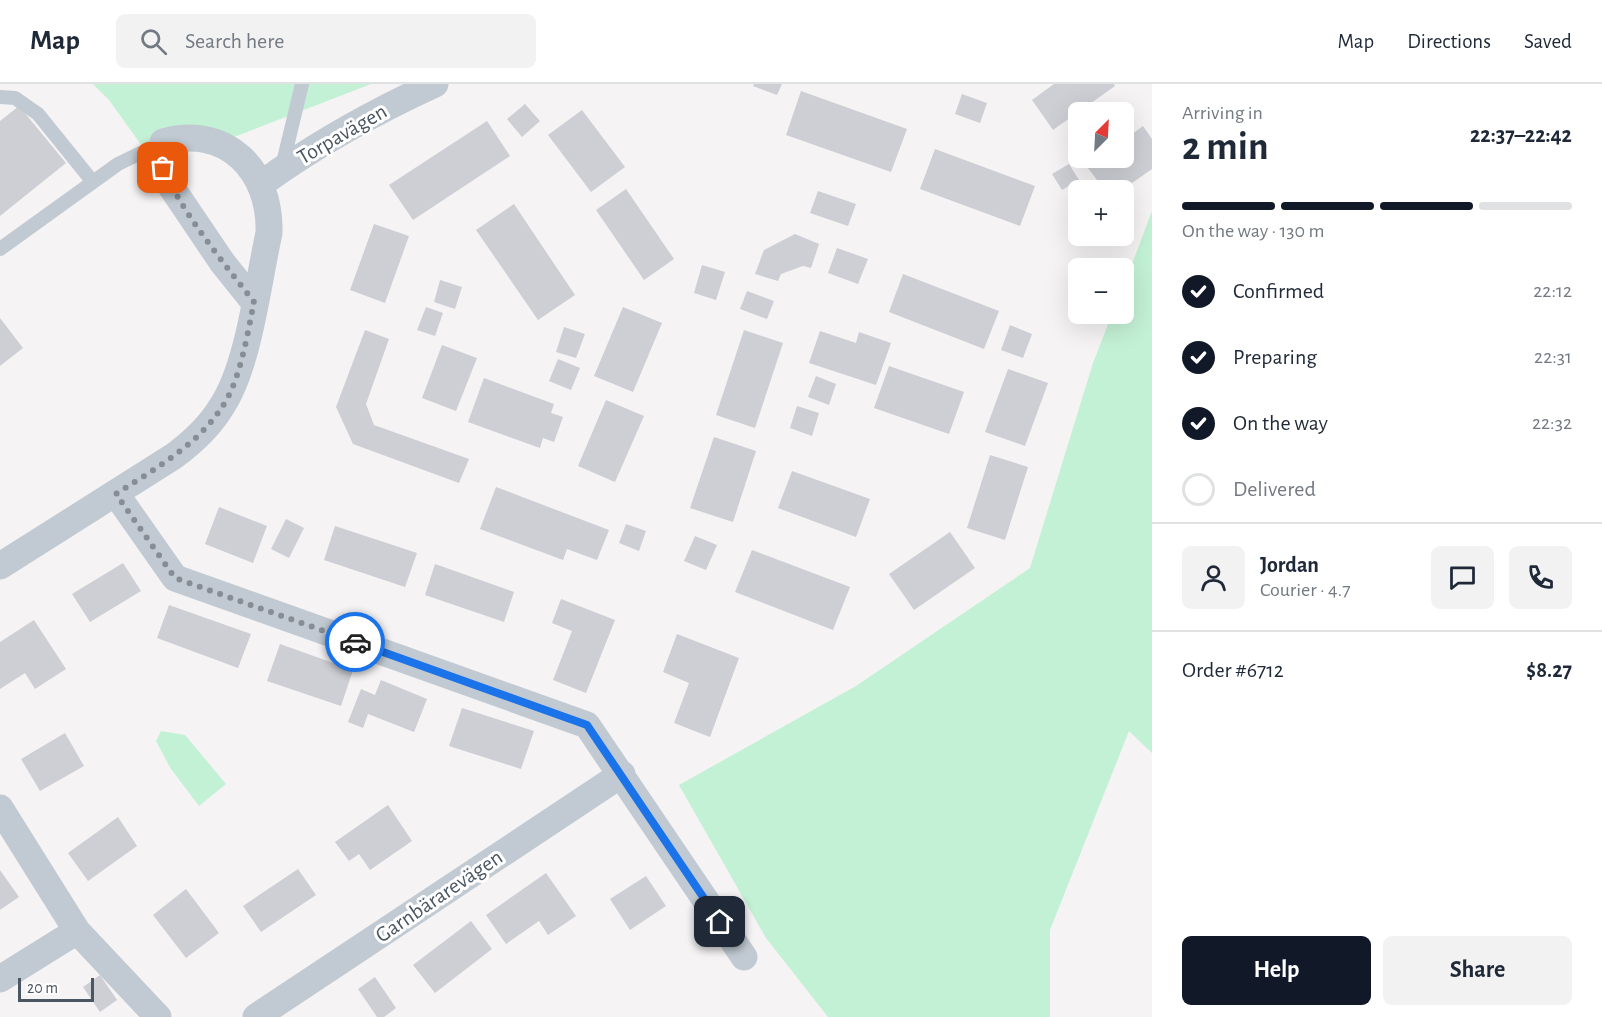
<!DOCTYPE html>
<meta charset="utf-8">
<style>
body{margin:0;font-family:"Alegreya Sans",sans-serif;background:#f2f2f3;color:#1f2937;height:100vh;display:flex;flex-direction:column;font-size:22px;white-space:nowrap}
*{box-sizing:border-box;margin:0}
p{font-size:20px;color:#747a83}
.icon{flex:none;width:33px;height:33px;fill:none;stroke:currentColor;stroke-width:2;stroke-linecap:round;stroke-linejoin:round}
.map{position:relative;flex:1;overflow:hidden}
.side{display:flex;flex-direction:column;background:#fff;width:450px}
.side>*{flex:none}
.needle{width:39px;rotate:24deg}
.controls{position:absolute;left:1068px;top:18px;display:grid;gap:12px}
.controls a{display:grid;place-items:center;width:66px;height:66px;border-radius:9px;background:#fff;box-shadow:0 6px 24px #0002;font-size:30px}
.scale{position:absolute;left:18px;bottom:15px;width:76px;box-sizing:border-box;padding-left:6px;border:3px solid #4a5661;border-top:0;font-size:16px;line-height:21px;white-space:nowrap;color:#4a5661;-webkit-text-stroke:4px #fff;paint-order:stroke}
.pin{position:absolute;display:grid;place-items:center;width:51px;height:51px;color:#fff;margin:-26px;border-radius:12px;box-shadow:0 3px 9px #0006}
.courier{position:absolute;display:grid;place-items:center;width:60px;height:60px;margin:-30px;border:4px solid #1a73e8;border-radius:50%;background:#fff;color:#222;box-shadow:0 2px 8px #0007}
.summary em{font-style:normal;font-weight:700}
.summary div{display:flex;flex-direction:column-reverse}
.summary{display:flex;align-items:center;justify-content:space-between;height:102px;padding:0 30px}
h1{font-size:39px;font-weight:700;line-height:45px}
.bar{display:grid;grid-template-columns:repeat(4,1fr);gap:9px 6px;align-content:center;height:72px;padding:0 30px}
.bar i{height:8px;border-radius:4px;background:#e0e1e3}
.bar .on{background:#111827}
.bar p{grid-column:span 4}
.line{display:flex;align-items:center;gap:15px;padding:0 30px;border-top:2px solid #e0e1e3}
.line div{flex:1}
.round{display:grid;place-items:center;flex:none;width:63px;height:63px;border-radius:9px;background:#f2f2f3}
ol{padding:0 30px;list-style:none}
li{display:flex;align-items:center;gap:18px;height:66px}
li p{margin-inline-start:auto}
li .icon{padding:6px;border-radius:50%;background:#111827;color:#fff;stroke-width:4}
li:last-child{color:#747a83}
li i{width:33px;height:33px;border:3px solid #e0e1e3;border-radius:50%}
.cta{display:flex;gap:12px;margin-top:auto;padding:12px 30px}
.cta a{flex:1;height:69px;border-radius:9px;background:#111827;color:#fff;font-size:24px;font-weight:700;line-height:69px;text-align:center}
.cta a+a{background:#f2f2f3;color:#1f2937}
header{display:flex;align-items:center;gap:36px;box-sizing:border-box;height:84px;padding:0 30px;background:#fff;border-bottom:2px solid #e0e1e3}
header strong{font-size:28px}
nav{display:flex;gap:33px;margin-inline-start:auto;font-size:21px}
.search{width:420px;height:54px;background:#f2f2f3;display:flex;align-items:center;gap:15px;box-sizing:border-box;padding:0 21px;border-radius:9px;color:#747a83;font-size:22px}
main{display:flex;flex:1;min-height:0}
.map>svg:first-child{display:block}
.green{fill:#c3f1d5}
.building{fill:#cdcfd5}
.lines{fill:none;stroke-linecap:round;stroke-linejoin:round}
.service{stroke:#c1cad2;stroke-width:14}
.minor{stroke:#c1cad2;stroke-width:27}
.done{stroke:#868d94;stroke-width:6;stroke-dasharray:0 10.8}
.route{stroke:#1a73e8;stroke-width:8}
.labels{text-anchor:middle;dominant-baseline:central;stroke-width:6;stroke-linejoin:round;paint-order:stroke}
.street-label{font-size:22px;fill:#4a5661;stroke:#fff}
</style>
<header>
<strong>Map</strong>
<div class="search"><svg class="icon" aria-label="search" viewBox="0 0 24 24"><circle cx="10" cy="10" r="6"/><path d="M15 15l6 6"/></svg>Search here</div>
<nav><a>Map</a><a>Directions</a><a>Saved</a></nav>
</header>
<main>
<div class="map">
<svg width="1152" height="933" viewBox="0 0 1152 933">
<rect width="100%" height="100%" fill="#f5f3f3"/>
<path class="green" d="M93,0H371L229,55L147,69L109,16Z
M1152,127V669L1129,647L1050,846V933H828L766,854L679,701L856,602L1030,484L1093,279L1112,230H1124V201Z
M161,647L185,651L226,700L199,722L171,685L156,657Z"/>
<path class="building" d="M754,0H782L777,11L753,2Z
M1054,0H1114L1115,2L1053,46L1032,16Z
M801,7L907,45L891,88L786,51Z
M962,10L987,19L980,39L955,30Z
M525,20L540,37L522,53L507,35Z
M19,22L66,79L0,132V37Z
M582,26L625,83L591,108L548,51Z
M487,37L510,72L413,136L389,101Z
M1143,42L1152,55V85L1122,106H1105L1087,83L1100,74H1124V56Z
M935,65L1035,102L1020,142L920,105Z
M1069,80L1079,96L1062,106L1052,90Z
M626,105L674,175L644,196L596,126Z
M818,107L856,120L848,142L810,129Z
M514,120L575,211L538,236L476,146Z
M374,140L409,152L385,219L350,206Z
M795,150L819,160L811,184L803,182L781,190L778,197L755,190L764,166Z
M837,164L868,175L858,200L828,189Z
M702,181L725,188L716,216L694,209Z
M903,190L999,227L984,265L889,228Z
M440,196L462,203L455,225L434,218Z
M747,207L774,217L767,235L740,225Z
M426,223L443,229L435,252L417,246Z
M623,223L662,239L633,308L594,292Z
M0,234L23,264L0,282Z
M1010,241L1032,250L1023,274L1001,266Z
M564,243L585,250L576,274L556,268Z
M365,246L389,255L366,320L374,341L469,375L459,399L353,360L336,323Z
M744,246L783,259L755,344L716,331Z
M820,247L856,259L859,248L891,259L876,301L809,279Z
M442,261L477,274L456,327L422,314Z
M558,275L580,284L571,306L549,297Z
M889,282L964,308L949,350L874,324Z
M1008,285L1048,299L1025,362L985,348Z
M816,292L836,300L829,321L808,313Z
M484,294L554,320L551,329L563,333L554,358L543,354L540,364L468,338Z
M606,316L644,332L615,398L578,382Z
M797,322L819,329L812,352L790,344Z
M714,353L756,367L733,438L690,424Z
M990,371L1028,383L1005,456L967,444Z
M792,387L870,415L856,453L778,424Z
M496,403L609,446L597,476L567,465L563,476L480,445Z
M219,423L267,442L253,479L205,460Z
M286,435L304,444L289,474L271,465Z
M626,440L646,447L639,467L619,459Z
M335,442L417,469L405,503L324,476Z
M950,448L975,484L914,526L889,490Z
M695,452L717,461L706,486L684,477Z
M752,466L850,503L833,546L735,508Z
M123,479L141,507L90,538L72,510Z
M435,480L514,508L504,538L425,511Z
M561,515L615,536L586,609L553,596L572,547L552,539Z
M169,521L251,550L238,584L157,554Z
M34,536L66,585L35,605L25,589L0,605V558Z
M677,550L739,574L710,653L674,639L689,599L663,588Z
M280,560L353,586L341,622L267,597Z
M381,596L427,615L414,648L368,630L363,644L348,638L361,605L375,611Z
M462,624L534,647L521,685L449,662Z
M65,649L84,682L40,707L21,675Z
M388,721L412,757L370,786L359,770L349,777L335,758Z
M118,733L137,762L88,797L68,769Z
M298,785L316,811L261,848L243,822Z
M0,786L19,813L0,826Z
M546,789L576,832L548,851L539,837L506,860L486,831Z
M646,792L666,822L630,846L610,815Z
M186,805L219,849L186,874L153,831Z
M471,837L492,865L435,909L413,881Z
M100,891L117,916L100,928L83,903Z
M375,893L396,924L384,933H377L358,905Z"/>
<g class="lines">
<path class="service" d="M0,13L15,14L38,30L93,98
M282,83L302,0
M0,165L118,80L163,58"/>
<path class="minor" d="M261,100C315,61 374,28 435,0
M116,410L175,494L587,641L744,873
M0,482L174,372C193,358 210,342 222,322C249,281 258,198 269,149C271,87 227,40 163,58V84L170,101L222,178L254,218
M0,724L77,847L158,933
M0,895L77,847
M256,933L622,690"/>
</g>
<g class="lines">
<path class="done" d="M163,84C182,129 224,179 254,218C248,247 243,279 231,307C208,356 159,382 116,410L175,494L355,558"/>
<path class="route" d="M355,558L587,641L720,838"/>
</g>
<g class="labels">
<g class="street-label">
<text transform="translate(342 50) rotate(-30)">Torpavägen</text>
<text transform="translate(439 812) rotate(-34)">Garnbärarevägen</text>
</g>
</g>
</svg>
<div class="controls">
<a><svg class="needle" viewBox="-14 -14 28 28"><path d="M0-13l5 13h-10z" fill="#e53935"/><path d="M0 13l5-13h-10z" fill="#747a83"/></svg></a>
<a>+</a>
<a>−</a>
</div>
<div class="scale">20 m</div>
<div class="pin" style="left:163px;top:84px;background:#ea580c"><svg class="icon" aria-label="bag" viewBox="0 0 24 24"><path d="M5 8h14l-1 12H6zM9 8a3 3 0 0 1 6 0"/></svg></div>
<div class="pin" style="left:720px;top:838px;background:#1f2937"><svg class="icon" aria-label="home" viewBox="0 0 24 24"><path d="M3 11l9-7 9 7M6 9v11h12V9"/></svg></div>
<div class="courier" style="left:355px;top:558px"><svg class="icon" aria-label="car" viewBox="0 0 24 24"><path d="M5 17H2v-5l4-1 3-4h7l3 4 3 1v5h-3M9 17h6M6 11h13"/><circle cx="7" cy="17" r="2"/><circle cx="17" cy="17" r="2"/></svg></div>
</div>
<section class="side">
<div class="summary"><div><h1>2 min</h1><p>Arriving in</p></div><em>22:37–22:42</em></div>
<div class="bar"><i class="on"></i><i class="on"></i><i class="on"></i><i></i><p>On the way · 130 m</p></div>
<ol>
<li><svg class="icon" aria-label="check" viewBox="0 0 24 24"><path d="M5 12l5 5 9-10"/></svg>Confirmed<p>22:12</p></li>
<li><svg class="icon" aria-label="check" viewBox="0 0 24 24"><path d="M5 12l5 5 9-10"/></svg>Preparing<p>22:31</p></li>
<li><svg class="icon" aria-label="check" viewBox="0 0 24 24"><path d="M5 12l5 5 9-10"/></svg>On the way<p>22:32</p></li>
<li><i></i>Delivered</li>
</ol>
<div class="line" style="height:108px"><a class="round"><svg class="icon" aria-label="person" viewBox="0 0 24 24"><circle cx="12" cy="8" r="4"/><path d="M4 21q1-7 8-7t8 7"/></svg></a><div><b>Jordan</b><p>Courier · 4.7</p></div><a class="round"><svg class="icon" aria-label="chat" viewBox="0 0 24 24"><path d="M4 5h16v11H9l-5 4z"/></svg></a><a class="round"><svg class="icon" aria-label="phone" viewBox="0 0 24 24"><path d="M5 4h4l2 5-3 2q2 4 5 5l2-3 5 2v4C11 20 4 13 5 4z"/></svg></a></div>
<div class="line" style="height:78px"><div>Order #6712</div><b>$8.27</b></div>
<div class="cta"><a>Help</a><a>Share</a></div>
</section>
</main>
